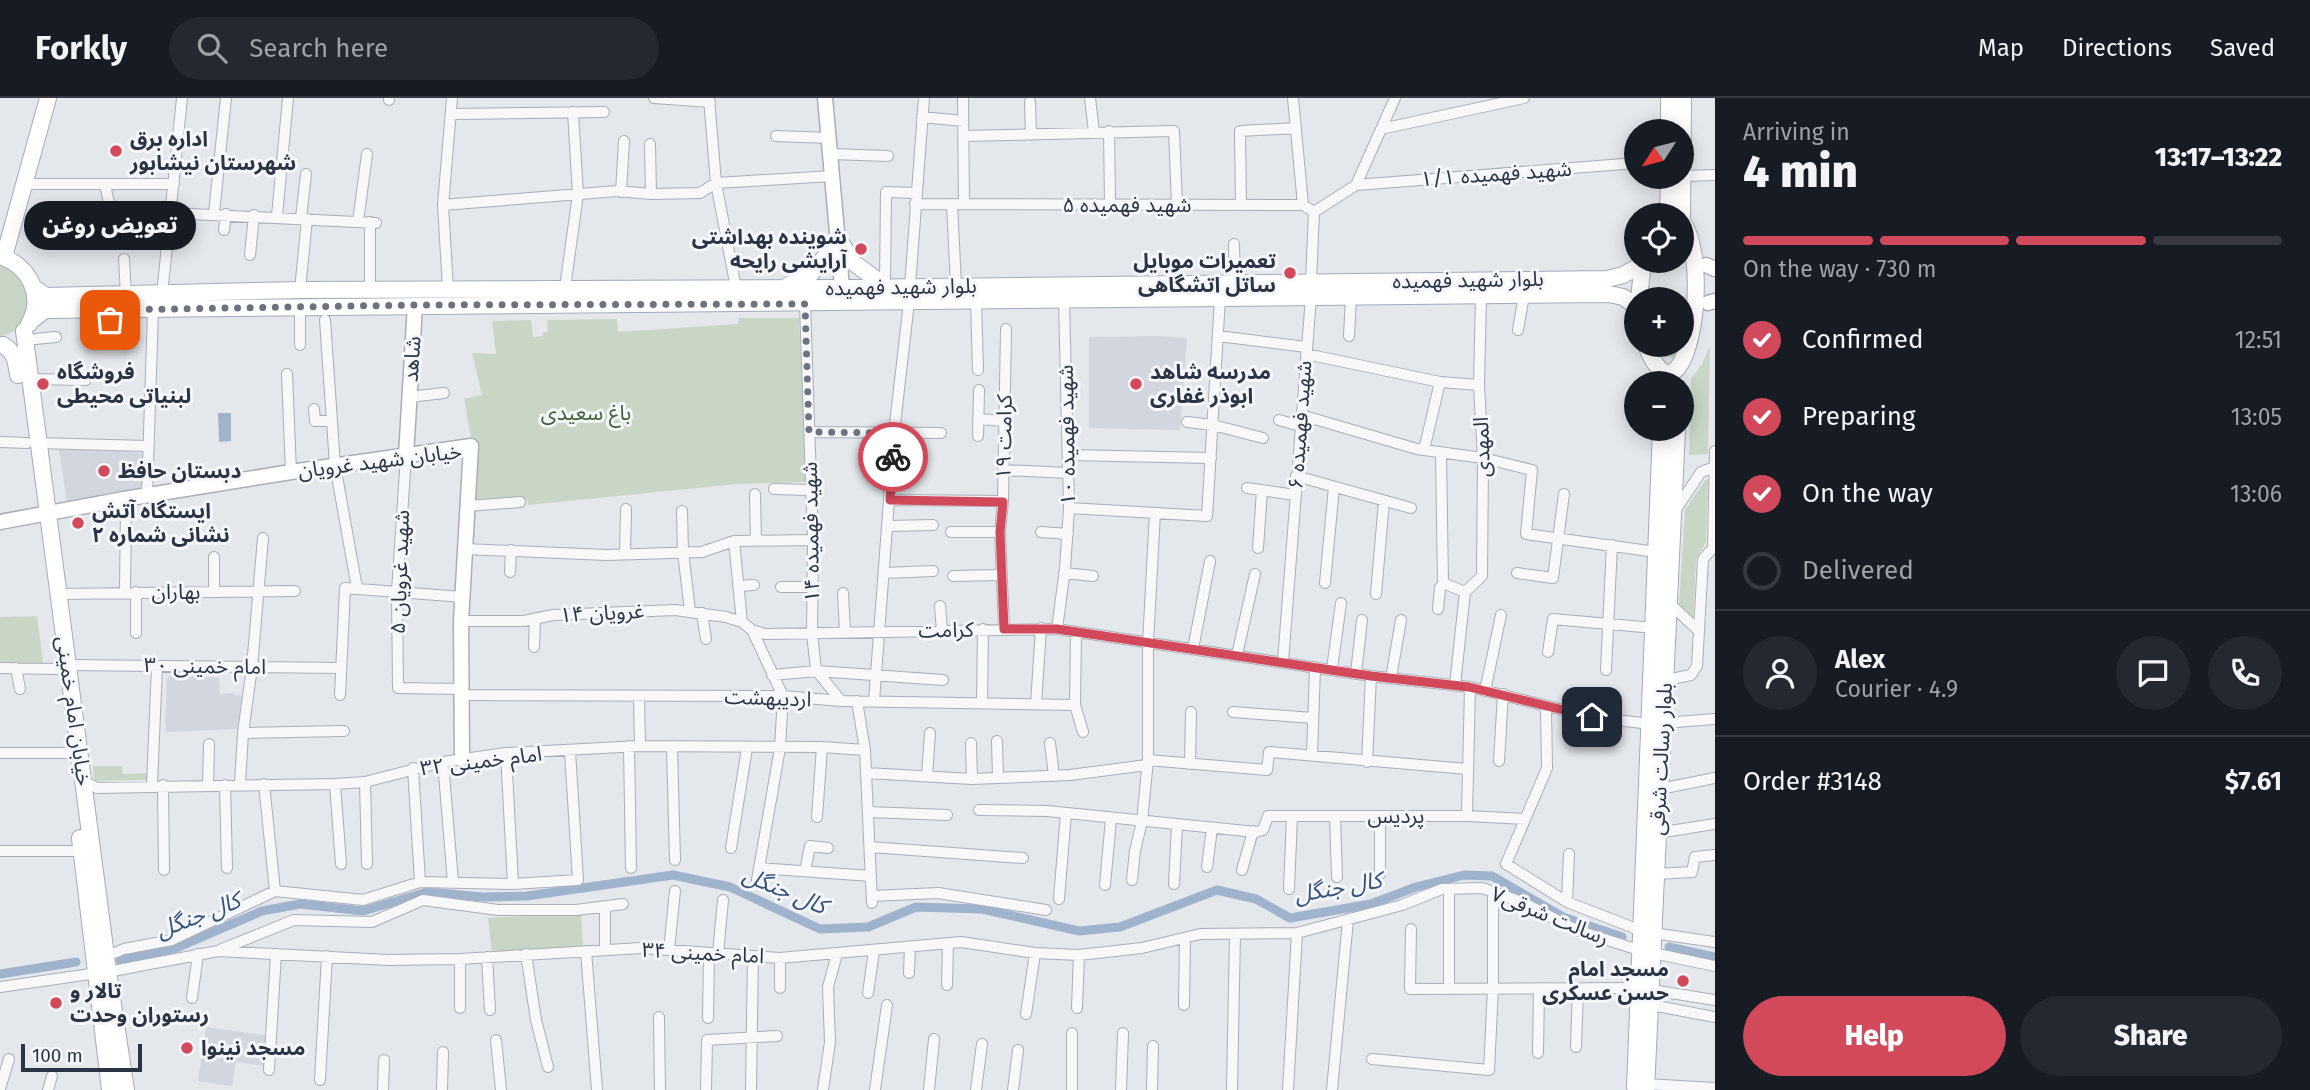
<!DOCTYPE html>
<meta charset="utf-8">
<style>
body{margin:0;font-family:"Fira Sans","Noto Sans Arabic",sans-serif;background:#242831;color:#f1f3f6;height:100vh;display:flex;flex-direction:column;font-size:26px;white-space:nowrap}
*{box-sizing:border-box;margin:0}
p{font-size:23px;color:#9ea1a6}
.icon{flex:none;width:38px;height:38px;fill:none;stroke:currentColor;stroke-width:2;stroke-linecap:round;stroke-linejoin:round}
.map{position:relative;flex:1;overflow:hidden}
.details{display:flex;flex-direction:column;background:#171b24;width:595px}
.details>*{flex:none}
.needle{width:46px;rotate:234deg}
.buttons{position:absolute;left:1624px;top:21px;display:grid;gap:14px}
.buttons a{display:grid;place-items:center;width:70px;height:70px;border-radius:50%;background:#171b24;box-shadow:0 4px 18px #0003;font-size:35px}
.scale{position:absolute;left:21px;bottom:18px;width:121px;box-sizing:border-box;padding-left:7px;border:4px solid #2b3445;border-top:0;font-size:19px;line-height:24px;white-space:nowrap;color:#2b3445;-webkit-text-stroke:5px #f4f6f9;paint-order:stroke}
.pin{position:absolute;display:grid;place-items:center;width:60px;height:60px;color:#fff;margin:-30px;border-radius:14px;box-shadow:0 4px 10px #0006}
.courier{position:absolute;display:grid;place-items:center;width:70px;height:70px;margin:-35px;border:5px solid #d1495b;border-radius:50%;background:#fff;color:#222;box-shadow:0 2px 9px #0007}
.bubble{position:absolute;height:49px;border-radius:24px;background:#171b24;box-shadow:0 4px 18px #0003;font-size:23px;font-weight:800;line-height:49px;text-align:center}
.overview em{font-style:normal;font-weight:800}
.overview div{display:flex;flex-direction:column-reverse}
.overview{display:flex;align-items:center;justify-content:space-between;height:119px;padding:0 28px}
h1{font-size:46px;font-weight:800;line-height:52px}
.bar{display:grid;grid-template-columns:repeat(4,1fr);gap:10px 7px;align-content:center;height:84px;padding:0 28px}
.bar i{height:9px;border-radius:5px;background:#363941}
.bar .current{background:#d1495b}
.bar p{grid-column:span 4}
.line{display:flex;align-items:center;gap:18px;padding:0 28px;border-top:2px solid #363941}
.line div{flex:1}
.round{display:grid;place-items:center;flex:none;width:74px;height:74px;border-radius:37px;background:#242831}
ol{padding:0 28px;list-style:none}
li{display:flex;align-items:center;gap:21px;height:77px}
li p{margin-inline-start:auto}
li .icon{padding:7px;border-radius:50%;background:#d1495b;color:#fff;stroke-width:4}
li:last-child{color:#9ea1a6}
li i{width:38px;height:38px;border:4px solid #363941;border-radius:50%}
.action{display:flex;gap:14px;margin-top:auto;padding:14px 28px}
.action a{flex:1;height:80px;border-radius:42px;background:#d1495b;color:#fff;font-size:28px;font-weight:800;line-height:80px;text-align:center}
.action a+a{background:#242831;color:#f1f3f6}
header{display:flex;align-items:center;gap:42px;box-sizing:border-box;height:98px;padding:0 35px;background:#171b24;border-bottom:2px solid #363941}
header strong{font-size:33px}
nav{display:flex;gap:38px;margin-inline-start:auto;font-size:24px}
.search{width:490px;height:63px;background:#242831;display:flex;align-items:center;gap:18px;box-sizing:border-box;padding:0 24px;border-radius:38px;color:#9ea1a6;font-size:26px}
main{display:flex;flex:1;min-height:0}
.map>svg:first-child{display:block}
.built{fill:#d2d6de}
.green{fill:#c9d6c5}
.water{fill:#9fb4cc}
.lines{fill:none;stroke-linecap:round;stroke-linejoin:round}
.canal{stroke:#9fb4cc;stroke-width:9}
.street-casing{stroke:#a9aeb7;stroke-width:12}
.secondary-casing{stroke:#a9aeb7;stroke-width:17}
.primary-casing{stroke:#a3abb8;stroke-width:18}
.street{stroke:#f7f8fa;stroke-width:10}
.secondary{stroke:#fff;stroke-width:14}
.primary{stroke:#fff;stroke-width:16}
.done{stroke:#6c737f;stroke-width:7;stroke-dasharray:0 12.6}
.route{stroke:#d1495b;stroke-width:9}
.poi-dot{fill:#d1495b;stroke:#f4f6f9;stroke-width:2.5}
.labels{text-anchor:middle;dominant-baseline:central;stroke-width:6;stroke-linejoin:round;paint-order:stroke}
.poi-label{font-size:21px;font-weight:bold;fill:#2b3445;stroke:#f4f6f9;text-anchor:start}
.street-label{font-size:21px;fill:#2b3445;stroke:#f4f6f9}
.park-label{font-size:21px;fill:#3f6138;stroke:#f4f6f9}
.water-label{font-size:23px;font-style:italic;fill:#34527a;stroke:#f4f6f9}
</style>
<header>
<strong>Forkly</strong>
<div class="search"><svg class="icon" aria-label="search" viewBox="0 0 24 24"><circle cx="10" cy="10" r="6"/><path d="M15 15l6 6"/></svg>Search here</div>
<nav><a>Map</a><a>Directions</a><a>Saved</a></nav>
</header>
<main>
<div class="map">
<svg width="1715" height="992" viewBox="0 0 1715 992">
<rect width="100%" height="100%" fill="#e4e7ec"/>
<path class="built" d="M1161,238L1187,240L1180,332L1089,330V239Z
M59,351L113,352L146,356L144,389L67,405Z
M172,577L219,579L220,596L234,595L235,597L242,598L237,631L165,634L167,580Z
M206,929L269,938L266,968L236,964L232,988L198,983Z"/>
<path class="green" d="M0,163L21,176L31,200L24,224L14,233L0,239Z
M551,196L537,200L263,204L55,203Z
M739,220H799L807,384L737,386L528,407L527,401L476,403L474,340H471L464,301L482,297L472,255L496,256L492,223L531,222L533,239L543,238V234H548L547,222L617,221L618,234L738,226Z
M1653,247H1682L1675,260L1663,258Z
M1710,248L1708,356L1689,357L1691,281L1702,266Z
M1705,382H1708L1706,444L1696,461L1693,522L1679,506L1685,412Z
M37,518L43,565L0,566V519Z
M93,668H122L123,676L149,675V682L94,683Z
M581,815L583,850L492,855L488,820Z"/>
<path class="water" d="M218,315H231V343L219,344Z"/>
<g class="lines">
<path class="canal" d="M1669,849L1715,859
M120,862L176,850L262,813L300,806L363,813L427,794L483,799L527,798L673,777L730,789L820,831L868,829L916,809L982,811L1079,833L1120,829L1217,792L1256,801L1290,820L1371,806L1416,789L1464,777L1492,778L1563,819L1622,839
M0,876L76,864"/>
<defs>
<path id="street" d="M654,0L710,4
M709,0L716,85L736,190
M963,0L964,106
M1090,0L1094,34
M1293,0L1303,107
M389,2V0
M1030,4L1031,37
M452,16L604,14
M922,19L963,23
M1381,31L1524,0
M1109,33L1110,107
M776,38L829,40
M964,38L1174,33L1177,107
M650,46L651,96
M831,56L888,58
M1683,78L1715,77
M24,86H174
M105,86L111,115
M1356,87L1395,0
M621,94L624,43
M915,106L1303,107L1314,114L1311,184
M952,106L956,187
M443,107L617,93L651,96L700,95L716,85L833,78
M1241,107L1240,33L1296,30
M1314,114L1356,87L1636,65
M171,115L376,125
M214,115L226,0
M277,118L288,0
M301,120L306,76
M358,124L367,56
M370,124V192
M224,132L226,116
M1234,146L1235,184
M250,157L254,117
M124,161L126,197
M885,188L886,94L916,95
M910,188L924,0
M565,190L578,96L573,14
M448,191L443,107L452,0
M300,192L307,121
M162,197L182,0
M976,203L978,272
M805,206L813,442L812,535L816,572L841,603
M300,209V247
M109,212L110,242
M325,222L335,367L357,490
M1518,232L1524,197
M91,237V212
M1218,238L1306,249
M1349,238L1351,199
M25,242L56,239
M1306,256L1440,284L1424,352
M287,276L291,374
M29,281L86,282
M1440,284L1479,287
M409,299L444,295
M314,311L315,323H332
M1301,317L1417,351L1483,360L1532,372L1526,436L1656,454
M979,321L1004,323
M1279,322L1300,328
M1187,324L1213,327L1263,340
M809,334L941,335
M978,338L979,292
M0,344L27,345
M38,345L147,348
M1441,355L1443,485L1465,494
M1068,357L1211,360
M406,358L397,493L398,590L461,591
M1003,372L1068,375
M1296,378L1411,410
M1247,390L1295,397
M774,391L811,392
M755,396L756,443
M147,397L153,212
M890,402L1003,403
M468,408L520,404
M1069,410L1207,418L1220,200
M682,413L683,454L690,513
M1675,413L1701,374L1715,369
M888,428L933,427
M951,434H1000
M1041,434L1068,436
M734,443L742,524
M1258,450L1262,393
M465,451L607,457L702,454L734,443L813,442
M625,456L626,411
M214,459V494
M510,474L511,452
M884,475L933,473
M1064,475L1093,478
M1517,475L1553,480L1564,396
M953,478L1001,477
M1325,485L1334,389
M738,488L754,487
M781,489H813
M125,494L126,408
M136,494V535
M1465,494L1482,478L1483,360L1479,287L1481,198
M843,495L845,534
M58,496L295,493
M1376,496L1384,403
M1669,505L1699,533
M940,508L942,532
M1438,511L1440,490L1443,485
M702,515L706,541
M461,523H524L553,517L675,512L726,519L742,524L752,532L765,536L1057,531L1371,578L1470,589L1592,619L1650,626
M1004,531L1000,434L1003,403L1006,231
M1057,531L1065,471L1069,410L1064,203
M752,532L783,598L780,650L757,782
M1076,534L1075,607L1083,634
M534,549L535,521
M1193,551L1210,463
M1548,554L1553,521L1654,530
M1237,557L1255,476
M1283,564L1311,199
M68,567L341,570
M0,570L58,571
M16,570L20,591
M1332,571L1341,505
M1606,572L1612,447
M1356,575L1362,522
M772,577L817,573L943,582
M1391,580L1401,522
M1666,582L1691,577L1697,568L1703,461L1713,450L1715,353
M1455,587L1465,494
M1485,593L1501,517
M340,597L345,490L463,499
M461,597L783,598L841,603L1075,607
M639,598L640,648
M857,603L865,652L872,805
M874,603L894,335L909,204
M982,605L983,531
M1036,606L1041,530
M1546,608L1547,670L1506,766L1567,804L1642,833
M1233,614L1313,620
M1663,625L1715,621
M243,635L344,633
M997,643L998,680
M971,645L972,681
M1050,645L1054,678
M629,648L631,770
M672,648L675,762
M0,655H69
M506,655L513,786
M1312,657L1315,569
M1148,662L1267,672L1269,654L1467,671
M1499,663L1503,596
M443,664L453,784
M1367,664L1371,578
M1190,666L1191,614
M413,670L420,784
M866,675L972,681L1070,677L1147,667
M927,678L930,635
M83,683L97,690L335,686L365,684L443,664L506,655L640,648L822,649L865,652
M365,684L367,766
M240,686L243,635L252,569L263,440
M264,686L275,793
M335,686L341,766
M152,687L157,568
M163,687L164,772
M208,687L209,646
M225,687L227,770
M1660,691L1715,680
M979,712L1047,713L1256,734L1263,732L1268,718H1467L1525,721
M868,714L947,717
M1335,718L1337,779
M1380,718V776
M1467,718L1470,589
M817,719L822,649
M1657,735L1715,726
M870,749L1023,760
M731,750L747,650
M0,753H82
M1207,769L1212,730
M759,770L871,778
M1242,772L1253,733
M805,773L810,748L828,750
M1655,776L1692,774L1695,759L1715,757
M1132,782L1135,753L1142,723L1148,662V545L1155,415
M1174,786L1177,727
M1105,787L1111,721
M1289,791L1292,718
M872,798L938,795L1046,812
M1059,801L1066,715
M1567,804L1569,756
M605,809V852
M1411,831L1410,891L1640,890
M1653,835L1715,844
M222,851L294,822L372,824L423,802L498,812H576L623,806
M669,852L675,793
M586,853L597,992
M1653,855L1715,868
M526,856L536,922L548,969
M718,856L723,802
M107,858L124,851L172,842L275,793L363,802L420,784L513,786L578,782L570,653
M487,859L490,912
M780,860V890
M460,861V910
M909,875L910,849
M947,887L948,846
M0,889L118,872L218,853L388,862L460,861L641,850L780,860L961,844L1035,855L1079,857L1142,850L1200,836L1297,835L1402,807L1442,791L1482,790L1522,804L1576,832L1642,853
M1449,890V791
M1652,892L1715,902
M868,895L874,853
M192,900L198,856
M1184,907L1185,840
M1651,907L1715,919
M1077,910L1079,857
M1026,916L1035,855
M659,919L660,992
M708,920L709,855
M496,942L501,992
M1576,949L1578,890
M1538,955L1539,890
M1372,961L1489,972L1493,890V794
M269,972L276,856
M320,982L327,858
M1646,986L1715,990
M0,991L9,961
M48,992L52,978
M383,992L384,962
M442,992L443,954
M706,992L707,942L777,938
M751,992L753,858
M823,992L830,944L828,889L837,856
M875,992L887,907
M929,992L934,941
M976,992L982,946
M1013,992L1018,952
M1072,992V935
M1121,992L1123,935
M1152,992L1153,948
M1232,992L1235,836
M1288,992L1297,835
M1332,992L1348,822"/>
<path id="secondary" d="M825,0L843,201
M1706,167L1715,171
M1708,205L1715,203
M406,358L415,207
M0,424L124,401L291,374L471,348L461,523L462,660"/>
<path id="primary" d="M1669,0V33
M1668,117L1669,79
M1682,123L1683,0
M0,158C29,167 45,198 29,226
M4,159L48,0
M787,188L810,177L839,142L854,165L885,188
M34,190L46,198L300,192L843,190L1607,181L1623,177L1641,167
M1639,201L1643,163
M32,222L45,212L1609,196L1623,199L1636,208
M24,233L108,873L126,992
M3,247C15,254 16,263 18,277
M1646,247C1683,342 1715,171 1682,123
M80,740L110,992
M1635,989L1661,331
M1646,992L1677,331"/>
</defs>
<use href="#street" class="street-casing"/>
<use href="#secondary" class="secondary-casing"/>
<use href="#primary" class="primary-casing"/>
<use href="#street" class="street"/>
<use href="#secondary" class="secondary"/>
<use href="#primary" class="primary"/>
</g>
<g class="lines">
<path class="done" d="M110,222L109,212L415,207L805,206L809,334L894,335L893,359"/>
<path class="route" d="M893,359L890,402L1003,404L1000,434L1004,531H1057L1371,578L1469,589L1592,619"/>
</g>
<g class="poi-dot">
<circle cx="116" cy="53" r="7"/>
<circle cx="861" cy="151" r="7"/>
<circle cx="1290" cy="175" r="7"/>
<circle cx="43" cy="286" r="7"/>
<circle cx="1136" cy="286" r="7"/>
<circle cx="104" cy="373" r="7"/>
<circle cx="78" cy="425" r="7"/>
<circle cx="1683" cy="883" r="7"/>
<circle cx="56" cy="905" r="7"/>
<circle cx="187" cy="950" r="7"/>
</g>
<g class="labels">
<g class="poi-label">
<text x="130" y="41">اداره برق<tspan x="130" dy="24">شهرستان نیشابور</tspan></text>
<text x="847" y="139" text-anchor="end">شوینده بهداشتی<tspan x="847" dy="24">آرایشی رایحه</tspan></text>
<text x="1276" y="163" text-anchor="end">تعمیرات موبایل<tspan x="1276" dy="24">ساتل اتشگاهی</tspan></text>
<text x="57" y="274">فروشگاه<tspan x="57" dy="24">لبنیاتی محیطی</tspan></text>
<text x="1150" y="274">مدرسه شاهد<tspan x="1150" dy="24">ابوذر غفاری</tspan></text>
<text x="118" y="373">دبستان حافظ</text>
<text x="92" y="413">ایستگاه آتش<tspan x="92" dy="24">نشانی شماره ۲</tspan></text>
<text x="1669" y="871" text-anchor="end">مسجد امام<tspan x="1669" dy="24">حسن عسکری</tspan></text>
<text x="70" y="893">تالار و<tspan x="70" dy="24">رستوران وحدت</tspan></text>
<text x="201" y="950">مسجد نینوا</text>
</g>
<g class="street-label">
<text transform="translate(1496 76) rotate(-4)">شهید فهمیده ۱/۱</text>
<text x="1127" y="107">شهید فهمیده ۵</text>
<text transform="translate(1468 182) rotate(-1)">بلوار شهید فهمیده</text>
<text transform="translate(901 189) rotate(-1)">بلوار شهید فهمیده</text>
<text transform="translate(412 261) rotate(-86)">شاهد</text>
<text transform="translate(1300 327) rotate(-86)">شهید فهمیده ۶</text>
<text transform="translate(1067 337) rotate(-91)">شهید فهمیده ۱۰</text>
<text transform="translate(1004 339) rotate(-89)">کرامت ۱۹</text>
<text transform="translate(1482 349) rotate(-92)">المهدی</text>
<text transform="translate(380 363) rotate(-7)">خیابان شهید غرویان</text>
<text transform="translate(811 434) rotate(-91)">شهید فهمیده ۱۴</text>
<text transform="translate(400 474) rotate(-88)">شهید غرویان ۵</text>
<text x="176" y="494">بهاران</text>
<text transform="translate(602 515) rotate(-3)">غرویان ۱۴</text>
<text transform="translate(946 532) rotate(-1)">کرامت</text>
<text transform="translate(205 568) rotate(1)">امام خمینی ۳۰</text>
<text transform="translate(768 600) rotate(2)">اردیبهشت</text>
<text transform="translate(74 613) rotate(82)">خیابان امام خمینی</text>
<text transform="translate(1661 661) rotate(-87)">بلوار رسالت شرقی</text>
<text transform="translate(481 663) rotate(-7)">امام خمینی ۳۲</text>
<text x="1396" y="718">پردیس</text>
<text transform="translate(1550 818) rotate(22)">رسالت شرقی۷</text>
<text transform="translate(703 855) rotate(3)">امام خمینی ۳۴</text>
</g>
<g class="park-label">
<text x="586" y="315">باغ سعیدی</text>
</g>
<g class="water-label">
<text transform="translate(1338 789) rotate(-10)">کال جنگل</text>
<text transform="translate(785 792) rotate(23)">کال جنگل</text>
<text transform="translate(198 817) rotate(-21)">کال جنگل</text>
</g>
</g>
</svg>
<div class="buttons">
<a><svg class="needle" viewBox="-14 -14 28 28"><path d="M0-13l5 13h-10z" fill="#e53935"/><path d="M0 13l5-13h-10z" fill="#9ea1a6"/></svg></a>
<a><svg class="icon" aria-label="locate" viewBox="0 0 24 24"><circle cx="12" cy="12" r="6"/><path d="M12 2v4M12 18v4M2 12h4M18 12h4"/></svg></a>
<a>+</a>
<a>−</a>
</div>
<div class="scale">100 m</div>
<div class="pin" style="left:110px;top:222px;background:#ea580c"><svg class="icon" aria-label="bag" viewBox="0 0 24 24"><path d="M5 8h14l-1 12H6zM9 8a3 3 0 0 1 6 0"/></svg></div>
<div class="pin" style="left:1592px;top:619px;background:#1f2937"><svg class="icon" aria-label="home" viewBox="0 0 24 24"><path d="M3 11l9-7 9 7M6 9v11h12V9"/></svg></div>
<div class="courier" style="left:893px;top:359px"><svg class="icon" aria-label="bike" viewBox="0 0 24 24"><circle cx="6" cy="16" r="4"/><circle cx="18" cy="16" r="4"/><path d="M6 16l4-8h5l3 8M10 8l3 8H6M13 5h3"/></svg></div>
<div class="bubble" style="left:24px;top:103px;width:172px">تعویض روغن</div>
</div>
<section class="details">
<div class="overview"><div><h1>4 min</h1><p>Arriving in</p></div><em>13:17–13:22</em></div>
<div class="bar"><i class="current"></i><i class="current"></i><i class="current"></i><i></i><p>On the way · 730 m</p></div>
<ol>
<li><svg class="icon" aria-label="check" viewBox="0 0 24 24"><path d="M5 12l5 5 9-10"/></svg>Confirmed<p>12:51</p></li>
<li><svg class="icon" aria-label="check" viewBox="0 0 24 24"><path d="M5 12l5 5 9-10"/></svg>Preparing<p>13:05</p></li>
<li><svg class="icon" aria-label="check" viewBox="0 0 24 24"><path d="M5 12l5 5 9-10"/></svg>On the way<p>13:06</p></li>
<li><i></i>Delivered</li>
</ol>
<div class="line" style="height:126px"><a class="round"><svg class="icon" aria-label="person" viewBox="0 0 24 24"><circle cx="12" cy="8" r="4"/><path d="M4 21q1-7 8-7t8 7"/></svg></a><div><b>Alex</b><p>Courier · 4.9</p></div><a class="round"><svg class="icon" aria-label="chat" viewBox="0 0 24 24"><path d="M4 5h16v11H9l-5 4z"/></svg></a><a class="round"><svg class="icon" aria-label="phone" viewBox="0 0 24 24"><path d="M5 4h4l2 5-3 2q2 4 5 5l2-3 5 2v4C11 20 4 13 5 4z"/></svg></a></div>
<div class="line" style="height:91px"><div>Order #3148</div><b>$7.61</b></div>
<div class="action"><a>Help</a><a>Share</a></div>
</section>
</main>
